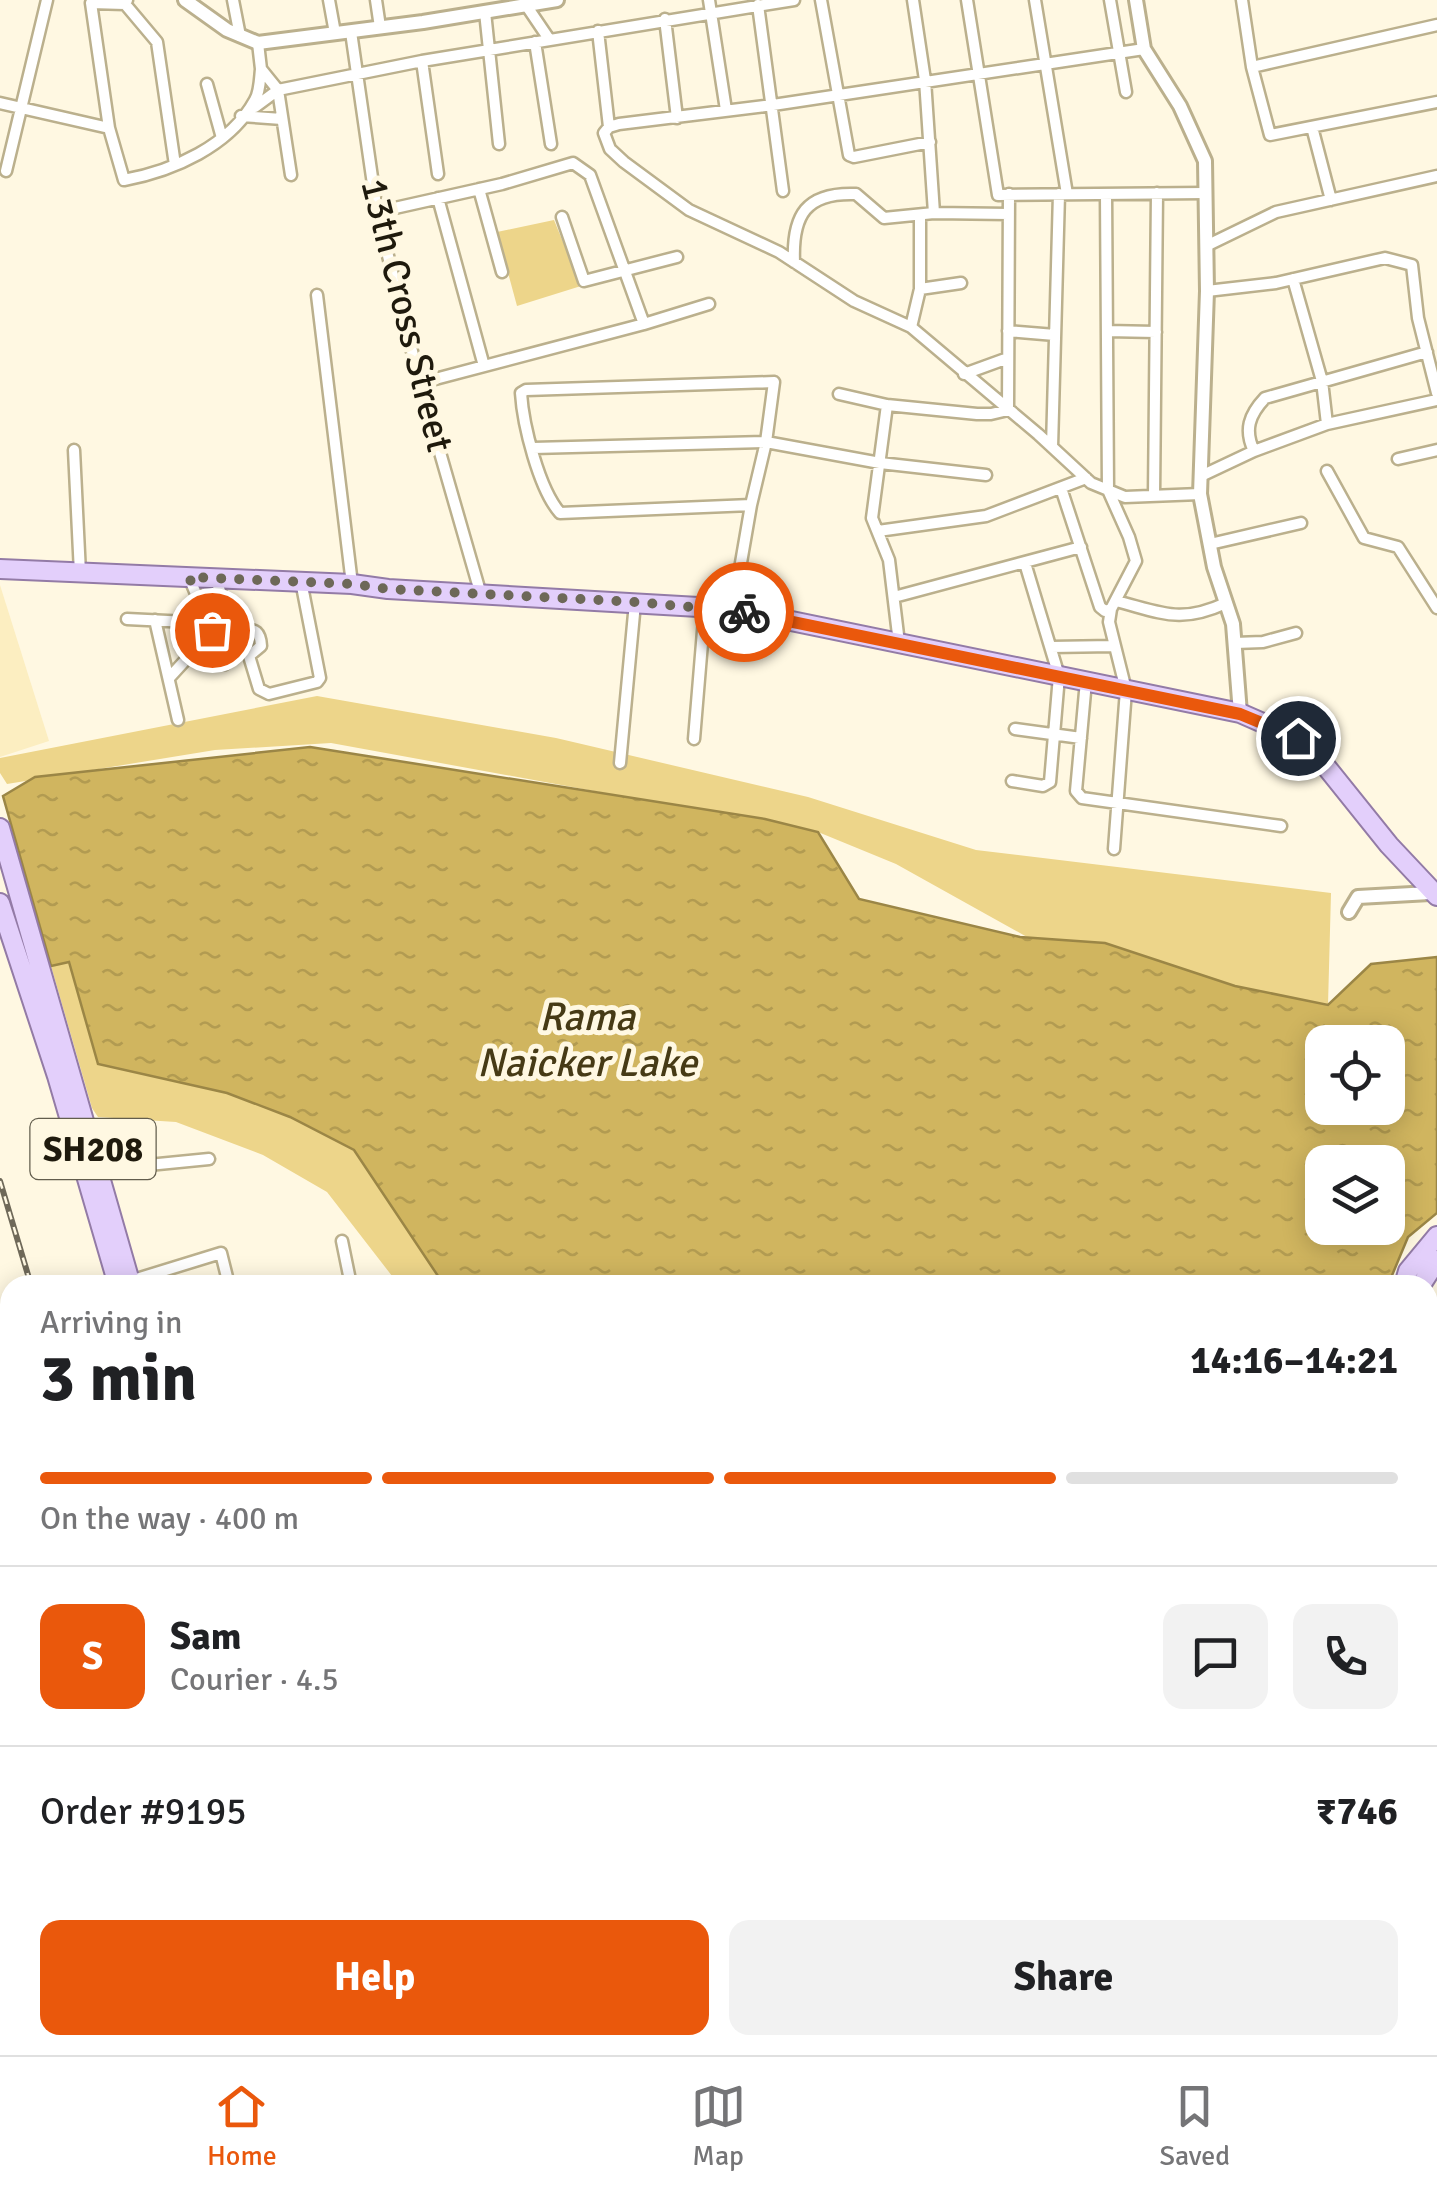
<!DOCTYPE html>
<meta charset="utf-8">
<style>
body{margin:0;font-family:Signika,sans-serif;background:#f2f2f2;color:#202124;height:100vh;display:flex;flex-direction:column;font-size:38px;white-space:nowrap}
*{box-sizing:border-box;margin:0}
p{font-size:32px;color:#757577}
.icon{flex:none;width:55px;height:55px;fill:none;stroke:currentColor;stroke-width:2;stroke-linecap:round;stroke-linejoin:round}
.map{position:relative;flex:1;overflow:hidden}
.drawer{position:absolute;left:0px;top:1275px;width:1438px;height:780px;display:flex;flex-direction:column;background:#fff;border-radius:30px 30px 0 0;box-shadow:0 5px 25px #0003}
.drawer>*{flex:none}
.fabs{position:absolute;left:1305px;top:1025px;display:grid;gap:20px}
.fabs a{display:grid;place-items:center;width:100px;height:100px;border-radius:20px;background:#fff;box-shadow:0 5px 25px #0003;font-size:50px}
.pin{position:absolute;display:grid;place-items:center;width:85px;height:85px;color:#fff;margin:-42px;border:5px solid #fff;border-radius:50%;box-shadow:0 2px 10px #0007}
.courier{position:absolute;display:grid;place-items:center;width:100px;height:100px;margin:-50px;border:8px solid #ea580c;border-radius:50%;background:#fff;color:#222;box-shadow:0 2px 12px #0007}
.summary em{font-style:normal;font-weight:700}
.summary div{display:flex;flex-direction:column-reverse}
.summary{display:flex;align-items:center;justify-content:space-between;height:170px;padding:0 40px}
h1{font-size:65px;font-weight:700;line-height:75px}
.bar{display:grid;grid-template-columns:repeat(4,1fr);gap:15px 10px;align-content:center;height:120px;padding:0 40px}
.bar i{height:12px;border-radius:8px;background:#e0e0e0}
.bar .on{background:#ea580c}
.bar p{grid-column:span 4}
.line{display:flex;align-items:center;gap:25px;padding:0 40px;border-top:2px solid #e0e0e0}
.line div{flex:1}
.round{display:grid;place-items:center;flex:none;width:105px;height:105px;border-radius:20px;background:#f2f2f2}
.primary-button{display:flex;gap:20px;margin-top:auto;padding:20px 40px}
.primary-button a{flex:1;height:115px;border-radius:20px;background:#ea580c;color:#fff;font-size:40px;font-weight:700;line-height:115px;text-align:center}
.primary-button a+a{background:#f2f2f2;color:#202124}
.dock{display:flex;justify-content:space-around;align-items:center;height:140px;border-top:2px solid #e0e0e0;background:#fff;font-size:28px;color:#757577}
.dock a{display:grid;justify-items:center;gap:5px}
.dock .on{color:#ea580c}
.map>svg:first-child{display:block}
.built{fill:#fceec1}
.park{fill:#edd58a}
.water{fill:url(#water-ripples);stroke:#9b8646;stroke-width:2.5;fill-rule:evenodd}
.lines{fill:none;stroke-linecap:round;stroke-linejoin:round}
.minor-casing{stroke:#bbb08d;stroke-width:15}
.tertiary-casing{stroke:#bbb08d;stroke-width:18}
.secondary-casing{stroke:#bbb08d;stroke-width:20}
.primary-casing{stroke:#937ba6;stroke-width:22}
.minor{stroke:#fff;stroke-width:10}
.tertiary{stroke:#fff;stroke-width:12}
.secondary{stroke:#f1e7fd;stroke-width:15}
.primary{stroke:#e3cffb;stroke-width:18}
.rail-casing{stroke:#6f6959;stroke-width:6}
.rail{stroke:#fff8e2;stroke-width:2.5;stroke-dasharray:8;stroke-linecap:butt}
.done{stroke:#6d6858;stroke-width:10;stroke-dasharray:0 18}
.route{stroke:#ea580c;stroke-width:12}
.labels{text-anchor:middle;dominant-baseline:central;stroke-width:10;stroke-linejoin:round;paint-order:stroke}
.shield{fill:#fff8e2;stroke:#625d4d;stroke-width:2.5}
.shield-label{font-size:35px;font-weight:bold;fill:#1f1a0d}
.street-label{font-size:38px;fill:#1f1a0d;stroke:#fff8e2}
.water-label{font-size:40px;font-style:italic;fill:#463a15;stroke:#fff8e2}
</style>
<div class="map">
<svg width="1437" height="2055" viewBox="0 0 1437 2055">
<defs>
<pattern id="water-ripples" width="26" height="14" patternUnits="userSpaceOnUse" patternTransform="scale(2.5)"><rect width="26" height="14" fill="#d0b55f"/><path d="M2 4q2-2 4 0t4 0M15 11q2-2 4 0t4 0" fill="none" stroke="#b29b51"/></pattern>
</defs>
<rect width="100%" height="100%" fill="#fff8e2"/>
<path class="built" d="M0,585L49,741L0,757Z"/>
<path class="park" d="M554,220L581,286L517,306L497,232Z
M317,696L556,738L808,797L976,850L1331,893L1328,1005L1235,986L1105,943L1027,937L896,864L818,832L331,743L215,750L7,784L0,773V758Z
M69,962L98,1064L227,1093L290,1117L354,1150L444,1285H399L327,1192L263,1155L176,1122L98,1117L92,1108L51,966Z"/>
<path class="water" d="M310,747L765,819L818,832L859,899L1020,937L1105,943L1235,986L1328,1005L1371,964L1437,957V1213L1408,1237L1388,1285H444L354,1150L290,1117L227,1093L98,1064L69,962L51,966L3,796L35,777ZM1322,1042H1388V1108H1322ZM1322,1162H1388V1228H1322Z"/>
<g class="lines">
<defs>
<path id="minor" d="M127,0L125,4L157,42L175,165
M233,0L240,36
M329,0L335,33
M376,0L380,27
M709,0L726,110
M821,0L849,155L854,157L930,142
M913,0L925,80L934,213
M967,0L998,195L1205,193
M1035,0L1067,194
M1110,0L1126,92
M1242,0L1252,67L1270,135L1437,102
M125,4L91,3L109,128L124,180C173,171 230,146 255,100C260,92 260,78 261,69
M526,5L549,39
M758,5L783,191
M485,12L499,144
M665,19L677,118
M598,31L609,127
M351,32L377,212L420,383L481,595
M535,42L551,144
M258,43L261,69L278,90L422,61L794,0
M1144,49L773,105L619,124L609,127L604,133L610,149L624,162L689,210L779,252L854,301L911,327L1038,434L1091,483L1125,497L1200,494
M422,61L438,174
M1252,67L1437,25
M207,84L222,138
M0,103L109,128
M255,107L278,90L291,175
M241,116L282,119
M1312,127L1331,200
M6,171L47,0
M479,189L502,272
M1106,194L1108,490L1129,537L1136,561L1111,609L1109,622L1126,690L1114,849
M438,198L484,366
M377,212L502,184L573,163L590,175L644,324L420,383
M562,217L584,281L677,257
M1206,246L1276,212L1437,176
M794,262C792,215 806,192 856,194L884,218L934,213L1009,214
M1293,279L1322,381L1327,424
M920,289L961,283
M1207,291L1276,283L1385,258L1412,265L1418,318L1437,393
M317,295L352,584
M644,324L709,304
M911,327L920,289V215
M1008,331L1055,335
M1107,331L1156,332
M964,374L1008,358
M839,394L887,405L977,414H991L1008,410L1009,194
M887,405L872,518L889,560L899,643
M1052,447L1059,194
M533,448L766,442L880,463L986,475
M74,450L80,573
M1254,451C1244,430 1249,415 1265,398L1427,352
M1398,459L1437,450
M1327,471L1364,538L1398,547L1437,608
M1201,476L1254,451L1327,424L1437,400
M1061,488L1100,607L1105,611L1111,609
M1154,496L1157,193
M878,531L986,516L1086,478
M1210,544L1301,523
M189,577L225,664
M215,578L233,625C247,633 260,623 261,646L249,656L259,689L269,694L317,682L320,678L301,581
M894,597L1081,547
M1116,601C1163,613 1180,624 1226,603
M733,609L751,505L766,442L774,382L526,390L521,393C523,425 539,489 560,513L751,505
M127,619L208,623
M155,620L178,720
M1235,643L1263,642L1296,633
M1051,647L1113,646
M169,678L212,631
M1086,681L1076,791L1082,798L1281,826
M1015,729L1081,738
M694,739L705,607
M620,763L635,603
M1012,781L1043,786L1050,782L1059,676L1025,563
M98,1170L209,1159
M342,1241L351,1285
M130,1281L221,1253L229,1285
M0,1373L10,1380
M0,1588L7,1606
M0,1646L10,1643
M0,1675L10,1704
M0,1819L10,1844
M1428,1974L1437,1972
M95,2045L97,2055
M281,2045L282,2055
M401,2045L405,2055
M608,2045L611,2055
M668,2045L670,2055
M815,2045L817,2055
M927,2045L928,2055
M973,2045L975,2055
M1365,2045L1369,2055
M537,2055L535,2050L548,2045
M1031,2055L1037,2054
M1300,2055L1336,2045"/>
<path id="tertiary" d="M185,0L227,30L258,43L423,22L557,0
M1136,0L1144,49L1180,106L1205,161L1207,291L1200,494L1214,567L1233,624L1240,713
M1349,912L1358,897L1430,893"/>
<path id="secondary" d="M1165,2045L1167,2055"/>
<path id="primary" d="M0,569L352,584L388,589L733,609L1240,713L1297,738L1320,759L1389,845L1437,896
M0,828L131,1285
M0,903L57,1076L118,1285
M1404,1285L1408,1271L1437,1236
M1421,1285L1437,1260
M1428,1521L1437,1546
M1428,1562L1437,1584
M1428,1691L1437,1677
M1428,1725L1437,1714
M1428,1744H1437
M378,2052L394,2045
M352,2055L353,2045"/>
</defs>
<use href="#minor" class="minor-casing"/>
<use href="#tertiary" class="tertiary-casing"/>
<use href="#secondary" class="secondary-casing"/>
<use href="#primary" class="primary-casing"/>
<use href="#minor" class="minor"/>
<use href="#tertiary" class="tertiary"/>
<use href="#secondary" class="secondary"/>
<use href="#primary" class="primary"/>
<defs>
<path id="rail" d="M0,1181L31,1285
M185,2055L188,2045"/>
</defs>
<use href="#rail" class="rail-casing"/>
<use href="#rail" class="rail"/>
</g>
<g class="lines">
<path class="done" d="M212,630L189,577L352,584L388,589L636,602L744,612"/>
<path class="route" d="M744,612L1240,714L1298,738"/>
</g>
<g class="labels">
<rect class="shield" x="30.5" y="1119" width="125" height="60" rx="8"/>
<g class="shield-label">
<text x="93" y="1149">SH208</text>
</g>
<g class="street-label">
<text transform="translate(407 315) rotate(76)">13th Cross Street</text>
</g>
<g class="water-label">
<text x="587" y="1017">Rama<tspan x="587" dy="46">Naicker Lake</tspan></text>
</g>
</g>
</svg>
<div class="fabs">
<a><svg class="icon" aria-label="locate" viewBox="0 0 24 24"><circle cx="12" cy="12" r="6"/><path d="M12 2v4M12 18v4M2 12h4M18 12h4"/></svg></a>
<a><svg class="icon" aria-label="layers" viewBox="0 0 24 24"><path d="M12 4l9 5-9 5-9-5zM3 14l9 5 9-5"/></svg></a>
</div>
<div class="pin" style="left:212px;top:630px;background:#ea580c"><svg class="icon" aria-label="bag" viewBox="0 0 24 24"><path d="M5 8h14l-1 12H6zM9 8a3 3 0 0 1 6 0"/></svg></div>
<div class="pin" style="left:1298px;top:738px;background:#1f2937"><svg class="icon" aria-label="home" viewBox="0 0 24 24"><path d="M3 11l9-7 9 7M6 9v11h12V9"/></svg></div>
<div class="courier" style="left:744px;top:612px"><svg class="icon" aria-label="bike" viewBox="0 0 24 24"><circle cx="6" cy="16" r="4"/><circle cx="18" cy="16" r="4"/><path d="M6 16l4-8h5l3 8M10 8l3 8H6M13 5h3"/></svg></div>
<section class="drawer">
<div class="summary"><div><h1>3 min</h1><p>Arriving in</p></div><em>14:16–14:21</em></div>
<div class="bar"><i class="on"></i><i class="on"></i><i class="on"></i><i></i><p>On the way · 400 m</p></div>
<div class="line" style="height:180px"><b class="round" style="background:#ea580c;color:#fff">S</b><div><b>Sam</b><p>Courier · 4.5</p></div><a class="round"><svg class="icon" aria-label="chat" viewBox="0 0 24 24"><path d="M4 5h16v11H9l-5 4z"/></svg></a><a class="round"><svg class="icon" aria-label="phone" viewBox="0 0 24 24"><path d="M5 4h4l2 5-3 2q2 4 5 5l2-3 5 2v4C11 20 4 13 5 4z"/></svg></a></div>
<div class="line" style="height:130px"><div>Order #9195</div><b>₹746</b></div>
<div class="primary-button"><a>Help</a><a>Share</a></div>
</section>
</div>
<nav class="dock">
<a class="on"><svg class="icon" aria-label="home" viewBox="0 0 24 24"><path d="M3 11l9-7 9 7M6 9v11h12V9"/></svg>Home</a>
<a><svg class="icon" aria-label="map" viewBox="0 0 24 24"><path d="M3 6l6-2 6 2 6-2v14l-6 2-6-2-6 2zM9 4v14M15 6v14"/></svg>Map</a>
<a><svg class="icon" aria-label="saved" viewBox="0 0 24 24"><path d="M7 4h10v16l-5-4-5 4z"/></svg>Saved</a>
</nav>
